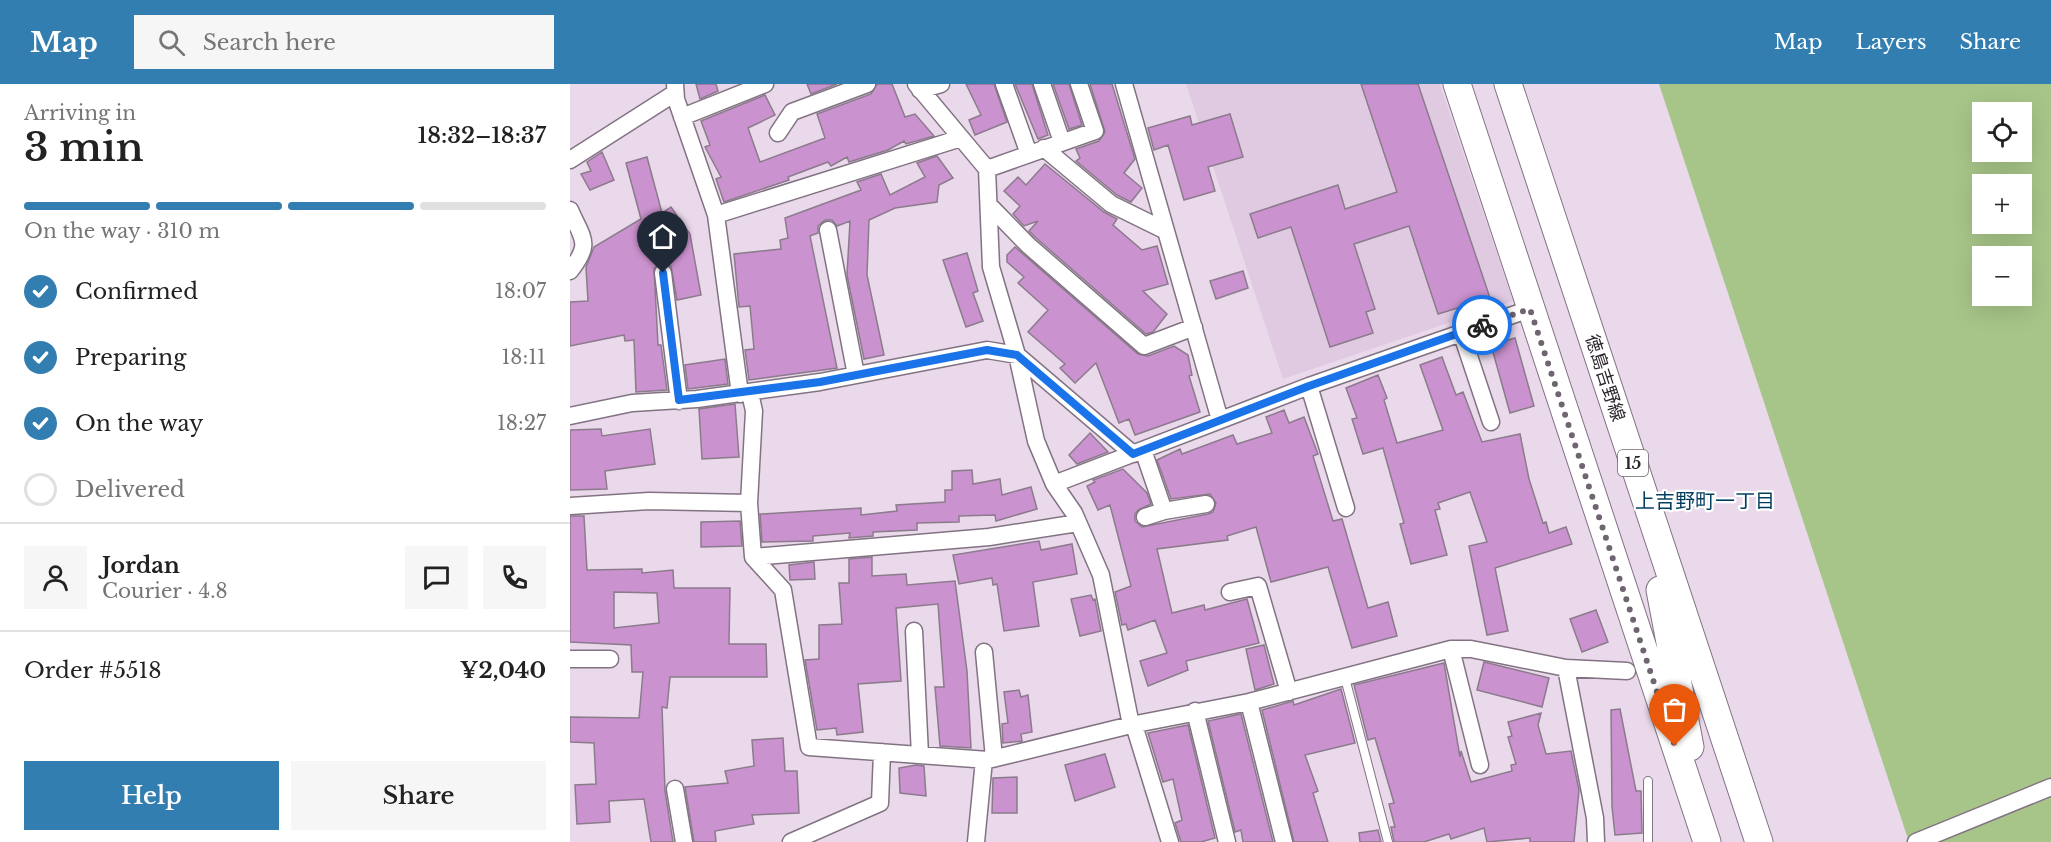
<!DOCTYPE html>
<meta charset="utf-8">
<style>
body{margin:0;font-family:"Libre Baskerville","Noto Sans JP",serif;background:#f6f6f6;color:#222;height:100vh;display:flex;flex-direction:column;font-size:22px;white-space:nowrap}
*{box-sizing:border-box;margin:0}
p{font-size:20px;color:#767676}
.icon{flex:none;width:33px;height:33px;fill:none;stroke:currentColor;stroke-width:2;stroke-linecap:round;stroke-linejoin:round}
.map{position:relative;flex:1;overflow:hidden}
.side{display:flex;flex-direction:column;background:#fff;width:570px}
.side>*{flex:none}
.tools{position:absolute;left:1402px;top:18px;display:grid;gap:12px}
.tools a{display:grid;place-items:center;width:60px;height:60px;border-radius:0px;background:#fff;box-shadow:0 6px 24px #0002;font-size:30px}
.pin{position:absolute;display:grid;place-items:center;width:51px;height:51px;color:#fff;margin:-62px -26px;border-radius:50% 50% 50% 0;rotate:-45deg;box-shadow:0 0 6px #0007}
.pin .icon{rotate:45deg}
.courier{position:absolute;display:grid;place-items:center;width:60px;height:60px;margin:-30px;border:4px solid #1a73e8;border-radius:50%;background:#fff;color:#222;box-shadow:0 2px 8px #0007}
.head em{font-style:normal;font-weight:600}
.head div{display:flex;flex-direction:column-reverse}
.head{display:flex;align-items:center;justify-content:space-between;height:102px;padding:0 24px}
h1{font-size:39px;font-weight:600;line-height:45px}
.bar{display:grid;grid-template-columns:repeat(4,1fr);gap:9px 6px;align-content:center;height:72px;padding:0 24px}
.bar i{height:8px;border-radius:4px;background:#e0e0e0}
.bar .active{background:#327eb1}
.bar p{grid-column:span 4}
.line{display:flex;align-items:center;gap:15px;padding:0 24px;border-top:2px solid #e0e0e0}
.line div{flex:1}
.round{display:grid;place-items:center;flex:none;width:63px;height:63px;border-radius:0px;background:#f6f6f6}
ol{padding:0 24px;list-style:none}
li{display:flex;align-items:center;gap:18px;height:66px}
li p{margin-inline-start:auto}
li .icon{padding:6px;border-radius:50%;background:#327eb1;color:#fff;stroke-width:4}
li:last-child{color:#767676}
li i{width:33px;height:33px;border:3px solid #e0e0e0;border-radius:50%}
.cta{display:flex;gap:12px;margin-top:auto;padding:12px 24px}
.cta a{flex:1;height:69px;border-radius:0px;background:#327eb1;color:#fff;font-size:24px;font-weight:600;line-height:69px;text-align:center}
.cta a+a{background:#f6f6f6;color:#222}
header{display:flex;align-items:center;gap:36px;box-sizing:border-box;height:84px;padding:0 30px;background:#327eb1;color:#fff}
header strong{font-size:28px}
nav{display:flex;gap:33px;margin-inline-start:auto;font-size:21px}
.search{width:420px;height:54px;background:#f6f6f6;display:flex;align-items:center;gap:15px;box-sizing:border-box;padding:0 21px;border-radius:0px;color:#767676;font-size:22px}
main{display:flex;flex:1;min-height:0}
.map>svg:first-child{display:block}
.built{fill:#e0cae2}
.green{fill:#a7c589;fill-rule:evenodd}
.building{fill:#ca92ce;stroke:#8b7b8c;stroke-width:1.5;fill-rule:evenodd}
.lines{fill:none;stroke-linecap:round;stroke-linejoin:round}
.lane-casing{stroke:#827383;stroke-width:10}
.street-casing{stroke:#827383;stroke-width:19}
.primary-casing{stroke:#827383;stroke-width:29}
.lane{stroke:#fff;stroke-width:8}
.street{stroke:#fff;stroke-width:16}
.primary{stroke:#fff;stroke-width:27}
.done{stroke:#6f6570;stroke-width:6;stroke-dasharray:0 10.8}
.route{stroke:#1a73e8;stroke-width:8}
.labels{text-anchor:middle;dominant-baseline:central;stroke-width:4.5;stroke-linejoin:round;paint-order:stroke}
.shield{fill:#fff;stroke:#6c676c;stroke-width:1.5}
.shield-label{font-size:16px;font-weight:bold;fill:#2d262d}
.street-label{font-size:18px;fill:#2d262d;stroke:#fff}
.neighbourhood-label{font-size:20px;fill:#023d5f;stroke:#fff}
</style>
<header>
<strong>Map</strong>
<div class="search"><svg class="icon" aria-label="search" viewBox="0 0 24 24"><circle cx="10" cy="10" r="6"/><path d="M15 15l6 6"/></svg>Search here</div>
<nav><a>Map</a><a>Layers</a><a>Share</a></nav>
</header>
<main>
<section class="side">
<div class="head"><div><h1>3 min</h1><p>Arriving in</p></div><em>18:32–18:37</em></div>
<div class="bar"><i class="active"></i><i class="active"></i><i class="active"></i><i></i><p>On the way · 310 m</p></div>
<ol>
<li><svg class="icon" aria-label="check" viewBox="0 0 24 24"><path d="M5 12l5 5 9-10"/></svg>Confirmed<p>18:07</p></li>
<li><svg class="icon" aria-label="check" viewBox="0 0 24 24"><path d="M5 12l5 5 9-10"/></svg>Preparing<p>18:11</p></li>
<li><svg class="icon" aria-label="check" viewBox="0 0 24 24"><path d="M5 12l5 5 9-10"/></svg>On the way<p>18:27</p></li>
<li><i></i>Delivered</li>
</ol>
<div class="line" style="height:108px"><a class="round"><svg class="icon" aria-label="person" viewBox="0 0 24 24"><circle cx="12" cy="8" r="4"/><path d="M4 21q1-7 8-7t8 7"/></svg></a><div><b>Jordan</b><p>Courier · 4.8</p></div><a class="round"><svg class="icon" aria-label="chat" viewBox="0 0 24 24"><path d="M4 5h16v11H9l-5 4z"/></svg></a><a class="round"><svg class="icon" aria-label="phone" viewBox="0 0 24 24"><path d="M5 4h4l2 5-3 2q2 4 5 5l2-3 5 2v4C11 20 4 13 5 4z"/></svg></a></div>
<div class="line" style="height:78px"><div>Order #5518</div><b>¥2,040</b></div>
<div class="cta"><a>Help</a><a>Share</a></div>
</section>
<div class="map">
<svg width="1481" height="758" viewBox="0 0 1481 758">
<rect width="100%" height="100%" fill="#ead9eb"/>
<path class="built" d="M616,0H870L943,217L713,295Z"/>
<path class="green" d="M1089,0H1481V758H1339ZM1413,28H1452V68H1413ZM1413,100H1452V140H1413ZM1413,172H1452V212H1413Z"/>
<path class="building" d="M126,0H146L148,7L130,15Z
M237,0H267L241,10Z
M307,0H322L335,33L345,30L364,52L336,60L334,57L318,66L279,78L277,73L261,82L258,78L218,93L219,96L154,118L146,95L151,93L135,63L140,61L131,37L195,11L205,31L178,44L190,78L255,54L247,30L301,10Z
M396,0H424L437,38L405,51L399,36L411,31Z
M445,0H462L478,51L468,55Z
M483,0H499L512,41L499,45Z
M520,0H542L565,75L554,89L572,104L561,118L547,111L506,77L510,74L506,65L529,57L535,48Z
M791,0H848L920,214L868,230L839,142L784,160L805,225L796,228L803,249L760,263L721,143L688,154L680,130L768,101L775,125L827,108Z
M660,30L673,73L638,83L645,107L614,116L598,61L584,66L578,44L620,32L622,41Z
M32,68L44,96L20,106L11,90L21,87L17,78Z
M367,72L383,94L369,101L367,118L325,124L299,136L297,191L314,271L294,275L277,191L280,137L267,142L262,136H255L248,142V149L240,152L267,284L179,296L175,266L184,265L180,222L169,223L164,170L211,165L210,156L218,154L215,134L291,106L287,98L311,90L320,111L355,93L347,79Z
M77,73L92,129L101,123L120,150L131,211L107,216L101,182L91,179L84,184L88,261H91L97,306L66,308L64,256L55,257L54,251L0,262V218L18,217L16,183L24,163L71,135L56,79Z
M475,80L534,128L547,135L543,141L572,166L587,162L598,200L573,207L597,230L583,248L576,250L465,153L459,147L468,137L454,142L443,130L450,122L434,107L448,93L456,101Z
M445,163L568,270L578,272L604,262L618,271L622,291L619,292L630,328L565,351L559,335L549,339L526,279L505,299L490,284L495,280L458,248L478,226L448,199L454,193L437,178V171Z
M397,169L408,207L403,209L413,237L396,243L373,176Z
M673,187L678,204L646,215L640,197Z
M945,254L964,322L940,329L921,261Z
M872,273L886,311L893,308L912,358L950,350L959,395L973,439L976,438L979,449L996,443L1002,460L925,484L938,547L917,551L899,462L917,458L900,408L868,419L870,425L865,426L877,471L841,480L830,440L834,439L813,364L793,370L782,335L787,334L776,304L808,291L817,314L814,316L827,359L873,346L850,281Z
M155,275L158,300L118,305L115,281Z
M165,320L169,373L132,375L129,325Z
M714,326L719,339L734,333L748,370L743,372L763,437L772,435L798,524L818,518L827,552L782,564L758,483L701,498L686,443L657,452L658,456L587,465L602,529L634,521L635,526L677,515L689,559L616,577L618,586L578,602L570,577L597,569L585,536L558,546L556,540L552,541L545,508L561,502L540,421L528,426L517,402L525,398L523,396L553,385L577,409L581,420L568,426L565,430V437L572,443L638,430L643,428L646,419L640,410L601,415L587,376L610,365L612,370L663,351L667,360L702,349L696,333Z
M31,345L32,352L80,345L85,380L35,387L37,405L0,406V346Z
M520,349L538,368L507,380L499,371Z
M402,386L403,400L430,395L432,411L461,403L467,425L426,437L425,431L389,432V438L347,439V446L303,448V452L279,454L280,449L243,452V457L192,458L190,430L291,424V431L327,427L326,421L375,418V406H382V387Z
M0,432H14L17,486L72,485V489L103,486L104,504H160L159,560H196L197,593H100L97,624L92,623L95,707L103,758H81L74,715L39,717L40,738L7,740L5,701L26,700L24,659L0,658V633L69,634L73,588H62L61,561L0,558ZM44,508L87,509L89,539L44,544Z
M170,437L172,462L131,463V438Z
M469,457L471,466L502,460L507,490L463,498L469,542L434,547L427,500L423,501L422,494L389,500L383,471Z
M302,473V492L336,490L337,501L385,497L397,587L401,664L370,662L365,603H374L368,520L326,524L331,597L288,600L293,648L267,651L266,644L247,646L235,576L249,575V541L272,540L269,499H279V475Z
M244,478L245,495L220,496L219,481Z
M521,511L523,516L525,515L531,547L510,552L501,515Z
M1026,526L1038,558L1012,568L1000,535Z
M694,561L704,600L685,606L676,565Z
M914,578L979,594L972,623L907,606Z
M874,579L890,673L891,667L901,698L942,687L941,681L946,680L938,653L942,652L938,638L971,629L968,641L976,670L1001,667L1009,706L1004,758H960V754L917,758L914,744L881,755L879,750L854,758H824L821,743H825L819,720L824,719L805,654L798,656L784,601Z
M771,605L785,659L735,671L748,707L743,709L758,758H724L692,626L723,617L724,621Z
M449,606L451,613L458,611L462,648L451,650L452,657L433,659L432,640L438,639L434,608Z
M1050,625L1066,707H1071L1072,749L1045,751L1042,723L1041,626Z
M671,630L703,758H673L671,746L665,748L638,637Z
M618,641L645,754L631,758H611L605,739L612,736L603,695L593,698L578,649Z
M213,654L215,687H227L229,729L182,731L184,740L145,747L146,758H124L115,703L158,699L155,687L184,682L182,656Z
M535,670L545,703L505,717L495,681Z
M346,681L354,682L356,712L330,709L329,684Z
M447,693V729H422L423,694Z
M808,746L811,758H790L789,749Z"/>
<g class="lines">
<defs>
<path id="lane" d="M775,594L818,758
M1078,697V758"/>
<path id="street" d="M105,0L106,15L146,131L170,310
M434,0L459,70
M472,0L492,58
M554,0L650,336
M350,6L371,0
M112,33L195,0
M208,49L222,28L297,0
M474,64L541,120L596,147
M0,76L105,9
M417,85L525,47L509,0
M419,121L458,161L574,262L624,243
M0,126C13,156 22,159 0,187
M146,131L391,54
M258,146L286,291
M93,189L109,317
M891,248L921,338
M739,302L776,424
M180,309L184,327L179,419L183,473L213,506L239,663L418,676L561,641L679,618L881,565H901L996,584L1057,587
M0,332L62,319L127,315L250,298L417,266L447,271L421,183L417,85L346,0
M573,366L594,427
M484,400L466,357L447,271L563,370
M0,422L79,417L179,419
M575,433L594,427L636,420
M183,473L419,453L508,439
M660,508L688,502L719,608
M344,547L350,671
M881,565L910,681
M414,568L424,674
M0,575H40
M996,584L1025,734L1026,758
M679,618L714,758
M625,627L657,758
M561,641L531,491L504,429L484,400L739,302L960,225
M564,641L600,758
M105,705L114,758
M221,758L310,719L312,668
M406,758L414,676
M1346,758L1481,703"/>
<path id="primary" d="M887,0L1137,758
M938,0L1189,758
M1090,506L1120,663"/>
</defs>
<use href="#lane" class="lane-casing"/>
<use href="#street" class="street-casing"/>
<use href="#primary" class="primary-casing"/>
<use href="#lane" class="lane"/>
<use href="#street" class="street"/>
<use href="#primary" class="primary"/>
</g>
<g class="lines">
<path class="done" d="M912,241L960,225L1105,662"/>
<path class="route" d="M93,189L109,316L250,298L417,266L447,271L563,370L739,302L912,241"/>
</g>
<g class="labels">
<rect class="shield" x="1048" y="366" width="30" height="26" rx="4.5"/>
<g class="shield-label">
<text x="1063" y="379">15</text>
</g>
<g class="street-label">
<text transform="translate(1035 294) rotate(72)">徳島吉野線</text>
</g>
<g class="neighbourhood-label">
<text x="1135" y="417">上吉野町一丁目</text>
</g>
</g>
</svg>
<div class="tools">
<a><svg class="icon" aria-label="locate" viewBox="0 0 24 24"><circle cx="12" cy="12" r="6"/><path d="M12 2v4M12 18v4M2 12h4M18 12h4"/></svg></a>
<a>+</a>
<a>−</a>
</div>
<div class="pin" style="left:1105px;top:662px;background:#ea580c"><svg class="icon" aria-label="bag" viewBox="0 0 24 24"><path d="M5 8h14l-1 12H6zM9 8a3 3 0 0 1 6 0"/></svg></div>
<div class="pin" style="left:93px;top:189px;background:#1f2937"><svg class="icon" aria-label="home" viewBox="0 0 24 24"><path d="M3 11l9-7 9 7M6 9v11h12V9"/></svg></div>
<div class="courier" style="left:912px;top:241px"><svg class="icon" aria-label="bike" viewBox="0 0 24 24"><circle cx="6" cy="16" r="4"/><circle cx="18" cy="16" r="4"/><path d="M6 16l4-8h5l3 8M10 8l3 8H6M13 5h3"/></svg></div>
</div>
</main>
